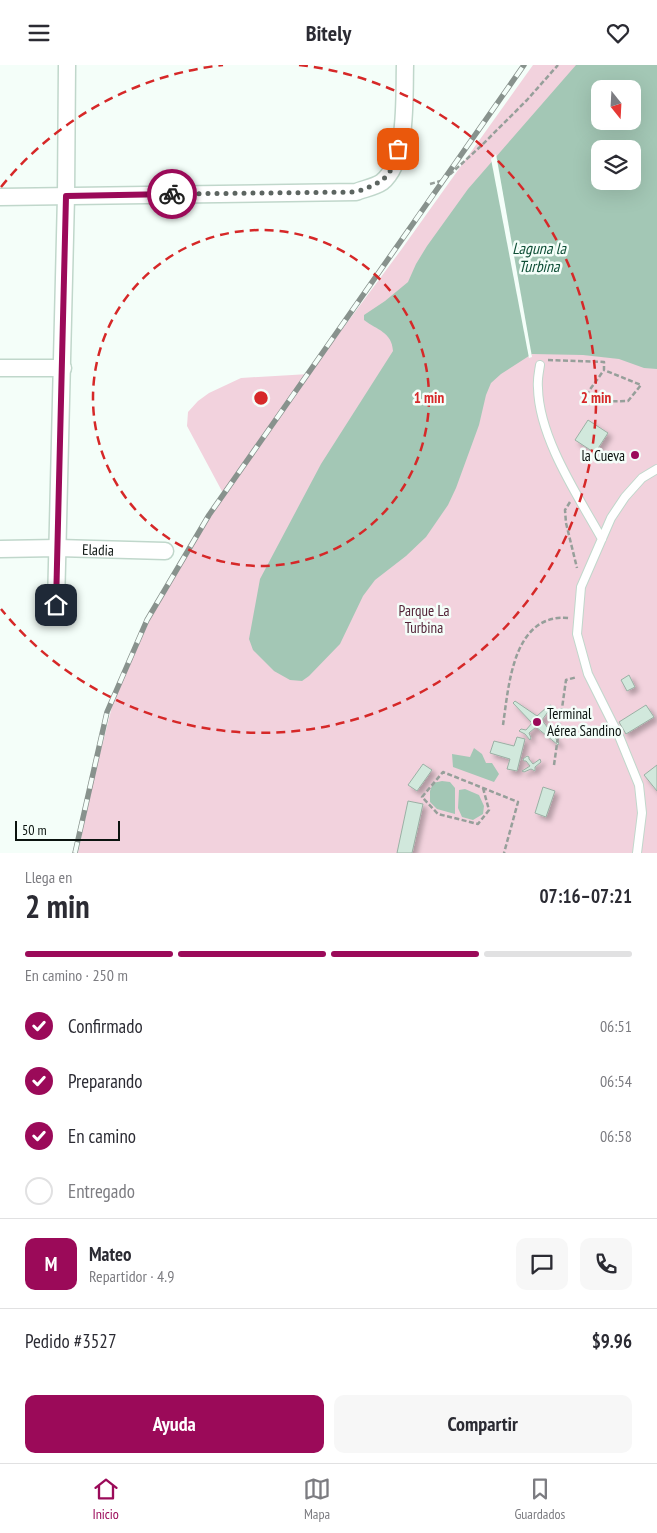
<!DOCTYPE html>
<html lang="es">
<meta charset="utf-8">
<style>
body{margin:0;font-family:"PT Sans Narrow",sans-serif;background:#f7f7f7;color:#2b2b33;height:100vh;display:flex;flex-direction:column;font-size:19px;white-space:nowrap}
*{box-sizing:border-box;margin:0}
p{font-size:16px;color:#7c7c81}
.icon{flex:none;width:28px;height:28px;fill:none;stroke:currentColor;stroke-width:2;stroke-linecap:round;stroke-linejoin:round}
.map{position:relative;height:788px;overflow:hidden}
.panel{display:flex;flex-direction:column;background:#fff;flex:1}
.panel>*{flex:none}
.needle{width:32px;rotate:162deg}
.controls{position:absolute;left:591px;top:15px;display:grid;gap:10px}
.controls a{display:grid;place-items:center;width:50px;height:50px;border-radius:10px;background:#fff;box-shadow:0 5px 20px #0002;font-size:25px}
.scale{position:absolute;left:15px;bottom:12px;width:105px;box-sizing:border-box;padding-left:5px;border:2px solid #0b130f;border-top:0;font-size:14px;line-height:18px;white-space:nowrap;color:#0b130f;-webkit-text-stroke:4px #f4fef9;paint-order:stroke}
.pin{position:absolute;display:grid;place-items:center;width:42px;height:42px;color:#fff;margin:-21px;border-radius:10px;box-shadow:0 2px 8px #0006}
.courier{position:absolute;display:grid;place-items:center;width:50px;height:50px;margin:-25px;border:4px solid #9b0a59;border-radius:50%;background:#fff;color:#222;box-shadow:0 1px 6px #0007}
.head em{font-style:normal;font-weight:700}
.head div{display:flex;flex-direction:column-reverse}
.head{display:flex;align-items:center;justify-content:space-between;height:85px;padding:0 25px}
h1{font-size:32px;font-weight:700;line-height:38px}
.bar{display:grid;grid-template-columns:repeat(4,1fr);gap:8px 5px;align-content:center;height:60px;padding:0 25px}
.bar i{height:6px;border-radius:4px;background:#e1e1e2}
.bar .on{background:#9b0a59}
.bar p{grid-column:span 4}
.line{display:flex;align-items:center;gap:12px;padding:0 25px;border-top:1px solid #e1e1e2}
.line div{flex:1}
.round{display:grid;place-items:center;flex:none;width:52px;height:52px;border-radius:10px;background:#f7f7f7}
ol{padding:0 25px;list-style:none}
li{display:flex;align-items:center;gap:15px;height:55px}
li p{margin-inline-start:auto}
li .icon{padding:5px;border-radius:50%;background:#9b0a59;color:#fff;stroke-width:4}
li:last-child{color:#7c7c81}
li i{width:28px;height:28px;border:2px solid #e1e1e2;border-radius:50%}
.cta{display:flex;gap:10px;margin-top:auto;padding:10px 25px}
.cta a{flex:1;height:58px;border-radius:10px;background:#9b0a59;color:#fff;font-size:20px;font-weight:700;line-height:58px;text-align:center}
.cta a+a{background:#f7f7f7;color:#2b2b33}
header{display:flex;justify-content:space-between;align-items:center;height:65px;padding:0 25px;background:#fff;font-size:22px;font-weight:700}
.menu{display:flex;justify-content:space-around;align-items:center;height:70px;border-top:1px solid #e1e1e2;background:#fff;font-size:14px;color:#7c7c81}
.menu a{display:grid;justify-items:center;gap:2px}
.menu .on{color:#9b0a59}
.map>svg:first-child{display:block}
.green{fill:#f2d2dd;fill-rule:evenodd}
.water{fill:#a3c7b5;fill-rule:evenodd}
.pier{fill:#f4fef9}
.building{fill:#d1e8dc;stroke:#9ab0a4;filter:url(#shadow)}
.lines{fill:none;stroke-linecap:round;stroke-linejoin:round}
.service-casing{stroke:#c0d7cb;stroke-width:10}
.minor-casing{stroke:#c0d7cb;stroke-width:19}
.path{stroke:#969f9a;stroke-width:2.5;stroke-dasharray:5 2.5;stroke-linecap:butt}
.service{stroke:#fff;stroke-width:8}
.minor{stroke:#fff;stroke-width:16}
.rail-casing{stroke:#88928d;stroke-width:5.5}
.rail{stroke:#f4fef9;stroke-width:4;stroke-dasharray:11;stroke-linecap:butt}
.done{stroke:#5d6561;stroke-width:5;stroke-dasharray:0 9}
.route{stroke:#9b0a59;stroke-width:6}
.ring{fill:none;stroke:#d62828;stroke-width:2.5;stroke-dasharray:9 6}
.poi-dot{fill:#9b0a59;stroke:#f4fef9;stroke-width:2}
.labels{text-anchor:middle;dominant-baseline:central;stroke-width:5;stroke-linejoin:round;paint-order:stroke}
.poi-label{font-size:15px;fill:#0b130f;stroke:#f4fef9;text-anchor:end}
.street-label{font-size:15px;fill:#0b130f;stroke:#f4fef9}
.park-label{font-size:15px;fill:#532337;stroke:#f4fef9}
.water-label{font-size:16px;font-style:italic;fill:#0f4f37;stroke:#f4fef9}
.centre{fill:#d62828;stroke:#f4fef9;stroke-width:2.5}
.ring-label{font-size:15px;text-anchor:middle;font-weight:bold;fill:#d62828;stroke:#f4fef9;stroke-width:5;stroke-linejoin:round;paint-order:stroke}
</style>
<header><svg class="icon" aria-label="menu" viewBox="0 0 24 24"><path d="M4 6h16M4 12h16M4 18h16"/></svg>Bitely<svg class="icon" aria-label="heart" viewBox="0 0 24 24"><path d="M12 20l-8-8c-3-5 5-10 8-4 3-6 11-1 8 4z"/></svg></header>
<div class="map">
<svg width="657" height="788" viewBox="0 0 657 788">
<defs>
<filter id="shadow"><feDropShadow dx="4" dy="4" stdDeviation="2.5" flood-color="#0004"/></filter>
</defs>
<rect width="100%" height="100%" fill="#f4fef9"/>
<path class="green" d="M533,0H657V788H78L95,708L114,634L153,548L192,480L224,430L187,361L188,347L198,336L209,328L241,313L309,309L401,185ZM600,24H632V56H600ZM600,84H632V116H600Z"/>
<path class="water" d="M576,0H657V304L644,303L619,294L583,290L532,289L501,309L491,318L486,330L479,360L456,423L448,440L426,472L406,491L375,515L363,531L340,579L309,611L302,616L290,615L274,606L253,585L249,574L260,514L321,399L393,286C392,267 377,265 364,255V250L385,236L408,217L416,199L427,181L468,124ZM600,24H632V56H600ZM600,84H632V116H600Z
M474,683L482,689L486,698H492L499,709L494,717L453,702L452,689L470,692Z
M442,716L450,717L455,723V749L437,744L430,737V726L433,718Z
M465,724L479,730L484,741L483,749L473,755L462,752L458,743L459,725Z"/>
<path class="pier" d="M496,89L532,292L529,293L491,94Z"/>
<path class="building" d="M588,355L608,368L595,388L575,375Z
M629,610L635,622L627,626L621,615Z
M515,636L537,651L547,642L551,640L550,644L542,655L559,678L558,680L536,662L529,668L531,673L530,675L525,669L519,666L521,664L526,665L532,658L513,638Z
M646,640L654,652L626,669L619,657Z
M517,672L525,674L517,706L507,704L510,694L490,688L494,676L514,681Z
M527,691L529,692V694L533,699L540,694L541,697L535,702V706L531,704L524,707L522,706L530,701L526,696H524L523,694Z
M423,699L432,705L417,726L408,720Z
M657,700V726L644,710Z
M543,722L555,726L546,752L535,748Z
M408,736L423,739L412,788H397Z"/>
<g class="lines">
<defs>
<path id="service" d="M540,300C539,307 537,315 538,323C539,373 578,431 602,474
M637,788L642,748L639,720L619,671L588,609L577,569L581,522L611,453L625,432L642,413L657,404"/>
<g id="minor">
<path d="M0,132L356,127C363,124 375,122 382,117C408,96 404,31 405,0"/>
<path d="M0,303H63"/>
<path id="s1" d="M0,484L58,483L165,486"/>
<path d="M56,540L66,131L67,0"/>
</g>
</defs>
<use href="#service" class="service-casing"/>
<use href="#minor" class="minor-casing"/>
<path class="path" d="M430,119L444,115L482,80L527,35L558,0
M548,295L604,297V305L641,320L628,336L581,337L604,305
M570,437L565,445L566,458L577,503
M503,660C509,619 513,548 569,553
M554,700L566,615L577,612
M483,723L489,745L478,759L438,749L422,732L443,707L518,737L504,788"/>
<use href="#service" class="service"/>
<use href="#minor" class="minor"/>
<defs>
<path id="rail" d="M75,788L107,647L147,555L209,450L524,0"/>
</defs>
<use href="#rail" class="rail-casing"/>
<use href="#rail" class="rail"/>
</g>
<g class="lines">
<path class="done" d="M172,129L356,127C383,117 391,114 398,84"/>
<path class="route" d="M56,540L66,131L172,129"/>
</g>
<g class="ring">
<circle cx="261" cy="333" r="168"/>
<path d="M1 122A335 335 0 0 1 223 0M299 0A335 335 0 1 1 1 544"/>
</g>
<g class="poi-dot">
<circle cx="635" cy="390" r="5"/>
<circle cx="537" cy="657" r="5"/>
</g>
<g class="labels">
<g class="poi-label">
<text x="625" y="390">la Cueva</text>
<text x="547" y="648" text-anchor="start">Terminal<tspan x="547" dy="17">Aérea Sandino</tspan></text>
</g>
<g class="street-label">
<text stroke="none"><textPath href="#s1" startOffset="98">Eladia</textPath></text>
</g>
<g class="park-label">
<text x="424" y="545">Parque La<tspan x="424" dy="17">Turbina</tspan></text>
</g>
<g class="water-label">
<text x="539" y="183">Laguna la<tspan x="539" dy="18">Turbina</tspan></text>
</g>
</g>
<circle cx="261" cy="333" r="8" class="centre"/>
<g class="ring-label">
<text x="429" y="338">1 min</text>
<text x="596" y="338">2 min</text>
</g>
</svg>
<div class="controls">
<a><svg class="needle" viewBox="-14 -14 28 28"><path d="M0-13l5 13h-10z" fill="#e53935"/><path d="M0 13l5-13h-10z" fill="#7c7c81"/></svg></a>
<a><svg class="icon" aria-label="layers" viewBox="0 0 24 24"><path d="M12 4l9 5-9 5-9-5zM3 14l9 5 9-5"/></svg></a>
</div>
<div class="scale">50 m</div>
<div class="pin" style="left:398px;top:84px;background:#ea580c"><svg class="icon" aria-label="bag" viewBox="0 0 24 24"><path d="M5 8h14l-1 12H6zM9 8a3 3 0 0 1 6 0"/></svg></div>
<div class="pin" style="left:56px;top:540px;background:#1f2937"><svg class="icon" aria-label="home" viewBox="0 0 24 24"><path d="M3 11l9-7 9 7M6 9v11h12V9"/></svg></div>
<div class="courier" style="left:172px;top:129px"><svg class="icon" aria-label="bike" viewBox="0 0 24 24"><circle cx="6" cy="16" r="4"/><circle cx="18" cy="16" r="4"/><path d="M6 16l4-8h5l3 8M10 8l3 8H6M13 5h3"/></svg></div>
</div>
<section class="panel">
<div class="head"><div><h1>2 min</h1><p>Llega en</p></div><em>07:16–07:21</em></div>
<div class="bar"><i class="on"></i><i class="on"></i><i class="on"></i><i></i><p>En camino · 250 m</p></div>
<ol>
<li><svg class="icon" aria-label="check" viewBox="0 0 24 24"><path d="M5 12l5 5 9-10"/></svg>Confirmado<p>06:51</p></li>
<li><svg class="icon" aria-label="check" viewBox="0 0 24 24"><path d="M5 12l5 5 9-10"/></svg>Preparando<p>06:54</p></li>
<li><svg class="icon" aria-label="check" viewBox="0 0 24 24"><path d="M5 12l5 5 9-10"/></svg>En camino<p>06:58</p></li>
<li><i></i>Entregado</li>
</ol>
<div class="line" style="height:90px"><b class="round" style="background:#9b0a59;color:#fff">M</b><div><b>Mateo</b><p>Repartidor · 4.9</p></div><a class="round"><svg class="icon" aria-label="chat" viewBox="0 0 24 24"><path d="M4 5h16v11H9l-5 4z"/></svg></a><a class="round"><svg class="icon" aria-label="phone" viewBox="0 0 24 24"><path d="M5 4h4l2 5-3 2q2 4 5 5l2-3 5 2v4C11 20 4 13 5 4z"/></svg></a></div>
<div class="line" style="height:65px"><div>Pedido #3527</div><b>$9.96</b></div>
<div class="cta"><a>Ayuda</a><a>Compartir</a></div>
</section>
<nav class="menu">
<a class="on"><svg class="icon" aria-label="home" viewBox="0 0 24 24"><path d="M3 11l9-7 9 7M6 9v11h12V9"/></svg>Inicio</a>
<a><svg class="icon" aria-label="map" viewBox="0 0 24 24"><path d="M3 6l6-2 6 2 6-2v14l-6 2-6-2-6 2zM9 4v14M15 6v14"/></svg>Mapa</a>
<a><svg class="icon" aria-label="saved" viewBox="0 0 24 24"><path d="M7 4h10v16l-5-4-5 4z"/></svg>Guardados</a>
</nav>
